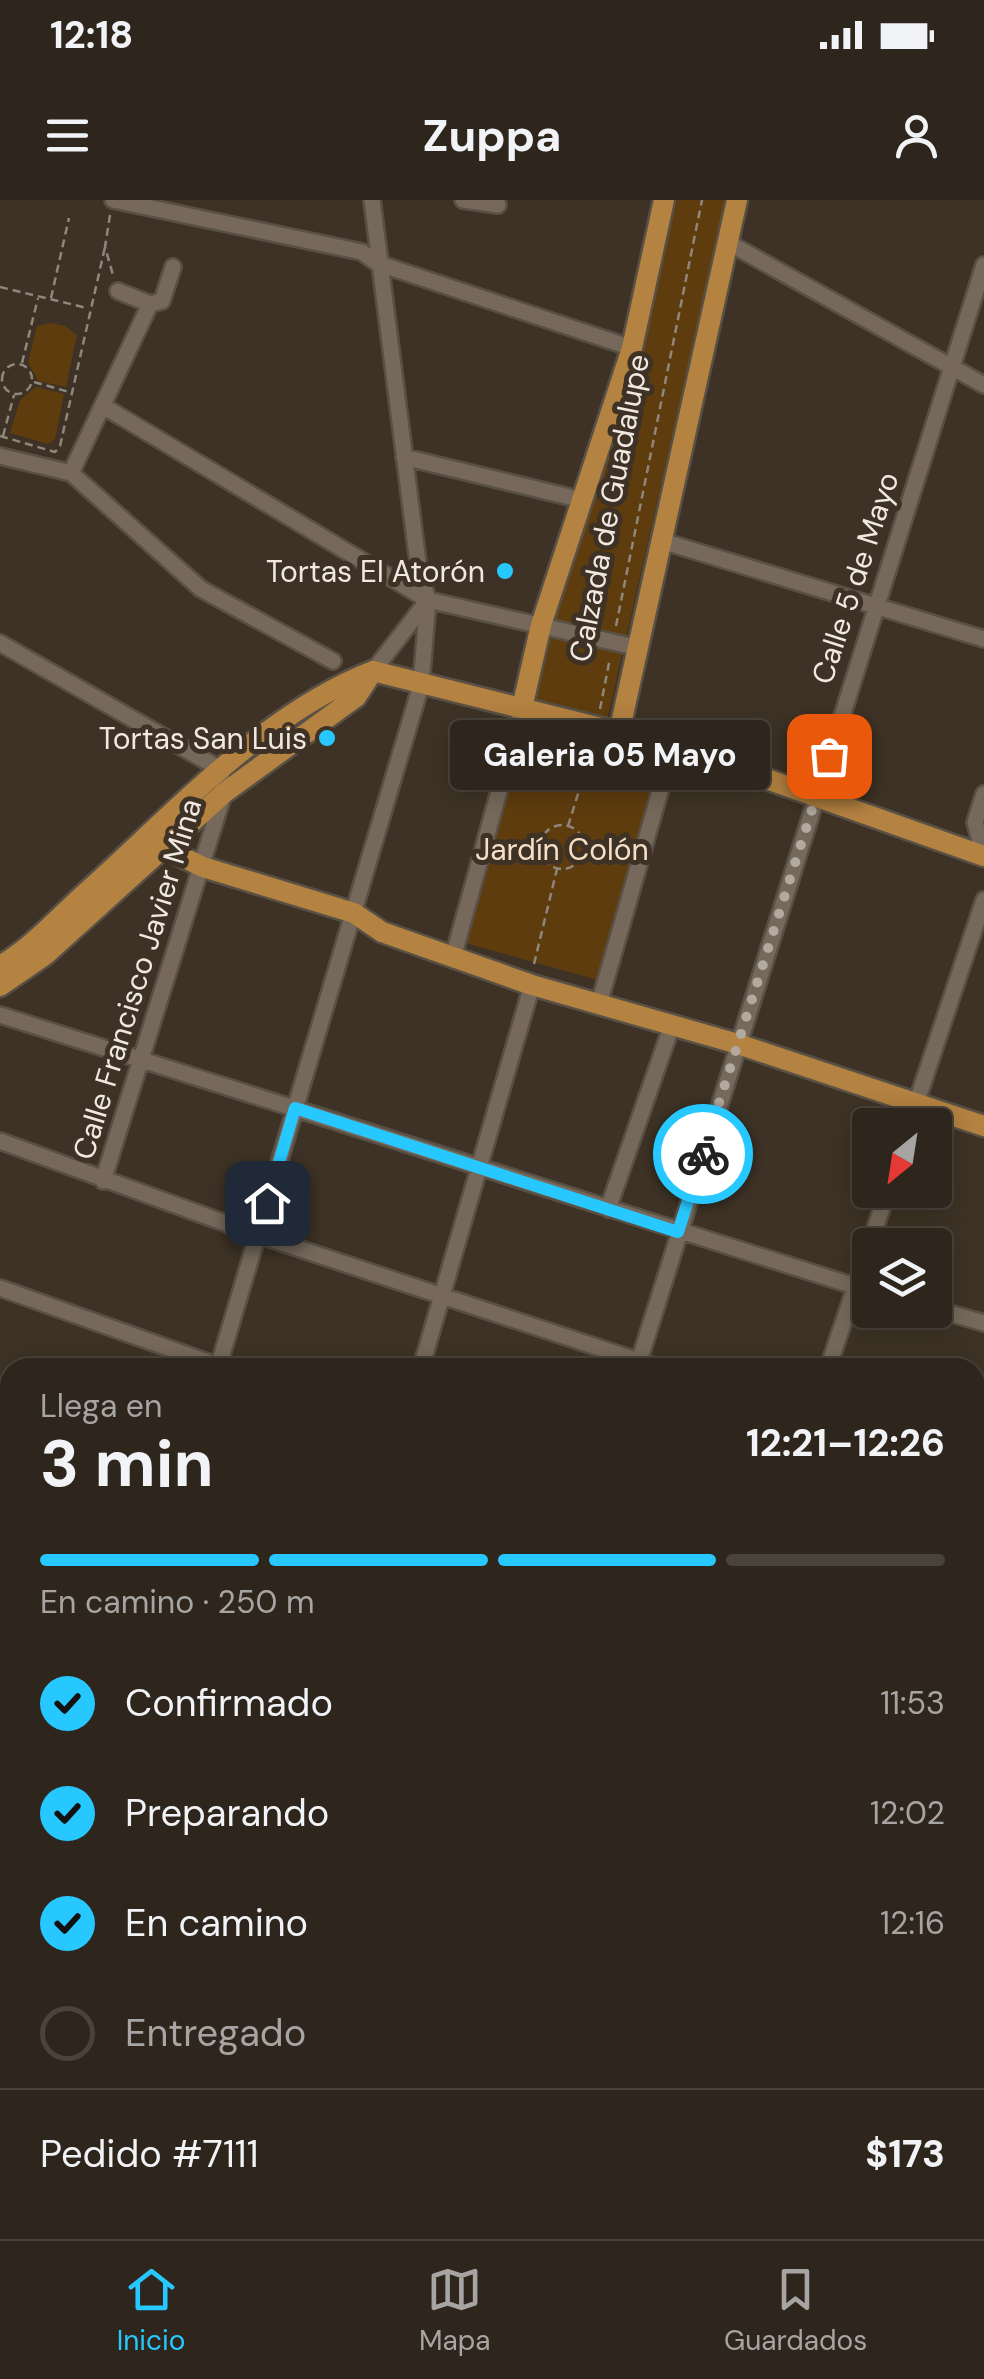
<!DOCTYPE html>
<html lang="es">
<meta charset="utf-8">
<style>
body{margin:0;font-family:"DM Sans",sans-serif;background:#362e25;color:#f1f3f6;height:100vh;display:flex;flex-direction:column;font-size:38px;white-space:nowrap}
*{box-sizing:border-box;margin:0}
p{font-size:32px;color:#a7a5a3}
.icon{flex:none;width:55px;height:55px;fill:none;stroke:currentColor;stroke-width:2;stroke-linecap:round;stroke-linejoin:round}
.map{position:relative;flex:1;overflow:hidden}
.side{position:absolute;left:0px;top:1158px;width:985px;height:882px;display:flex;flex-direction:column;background:#2e261c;border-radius:30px 30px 0 0;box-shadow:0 5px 25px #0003,0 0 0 2px #49433b}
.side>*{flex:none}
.needle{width:65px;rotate:210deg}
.controls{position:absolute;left:852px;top:908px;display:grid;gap:20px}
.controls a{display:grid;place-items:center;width:100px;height:100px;border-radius:10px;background:#2e261c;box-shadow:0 5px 25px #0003,0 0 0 2px #49433b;font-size:50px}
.pin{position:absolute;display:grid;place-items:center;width:85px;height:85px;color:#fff;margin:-42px;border-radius:20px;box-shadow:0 5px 15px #0006}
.courier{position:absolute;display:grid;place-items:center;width:100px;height:100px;margin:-50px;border:8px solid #27c8ff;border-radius:50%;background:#fff;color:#222;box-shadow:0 2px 12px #0007}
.bubble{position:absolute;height:70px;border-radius:10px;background:#2e261c;box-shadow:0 5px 25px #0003,0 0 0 2px #49433b;font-size:32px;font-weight:700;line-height:70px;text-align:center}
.overview em{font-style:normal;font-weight:700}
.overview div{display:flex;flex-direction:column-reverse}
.overview{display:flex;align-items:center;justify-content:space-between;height:170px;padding:0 40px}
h1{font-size:65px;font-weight:700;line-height:75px}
.bar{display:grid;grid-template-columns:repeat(4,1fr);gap:15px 10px;align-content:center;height:120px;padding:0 40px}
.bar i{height:12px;border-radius:8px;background:#49433b}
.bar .active{background:#27c8ff}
.bar p{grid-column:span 4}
.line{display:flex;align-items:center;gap:25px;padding:0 40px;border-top:2px solid #49433b}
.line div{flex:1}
ol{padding:0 40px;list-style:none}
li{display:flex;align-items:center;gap:30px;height:110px}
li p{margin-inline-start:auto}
li .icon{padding:10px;border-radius:50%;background:#27c8ff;color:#111;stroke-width:4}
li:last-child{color:#a7a5a3}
li i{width:55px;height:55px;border:5px solid #49433b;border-radius:50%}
.status{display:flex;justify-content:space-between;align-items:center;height:70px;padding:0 50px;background:#2e261c;direction:ltr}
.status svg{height:28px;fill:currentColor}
header{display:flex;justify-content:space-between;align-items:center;height:130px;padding:0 40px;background:#2e261c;font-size:45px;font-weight:700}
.dock{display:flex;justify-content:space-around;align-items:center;height:140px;border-top:2px solid #49433b;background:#2e261c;font-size:28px;color:#a7a5a3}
.dock a{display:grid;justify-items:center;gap:5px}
.dock .active{color:#27c8ff}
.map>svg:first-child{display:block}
.green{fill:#5e3c0e}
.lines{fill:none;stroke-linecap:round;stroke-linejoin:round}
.minor-casing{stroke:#595045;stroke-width:20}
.major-casing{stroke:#595045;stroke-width:25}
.path{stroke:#90877c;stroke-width:2.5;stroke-dasharray:8 5;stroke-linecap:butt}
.minor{stroke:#76695b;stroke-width:15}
.major{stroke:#b48241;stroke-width:20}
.done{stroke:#b2a99f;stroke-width:10;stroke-dasharray:0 18}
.route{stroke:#27c8ff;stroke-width:12}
.poi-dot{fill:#27c8ff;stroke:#3d3225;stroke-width:4}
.labels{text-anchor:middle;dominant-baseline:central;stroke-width:10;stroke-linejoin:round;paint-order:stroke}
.street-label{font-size:30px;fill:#f1e9e1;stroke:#3d3225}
.poi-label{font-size:30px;fill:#f1e9e1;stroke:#3d3225;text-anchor:end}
.park-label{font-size:30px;fill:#f7dfc6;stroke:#3d3225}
</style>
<div class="status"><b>12:18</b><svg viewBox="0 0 49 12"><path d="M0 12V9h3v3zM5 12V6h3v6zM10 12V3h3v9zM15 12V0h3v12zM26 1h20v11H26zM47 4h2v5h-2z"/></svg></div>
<header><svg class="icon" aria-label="menu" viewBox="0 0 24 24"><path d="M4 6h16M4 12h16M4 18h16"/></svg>Zuppa<svg class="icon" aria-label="person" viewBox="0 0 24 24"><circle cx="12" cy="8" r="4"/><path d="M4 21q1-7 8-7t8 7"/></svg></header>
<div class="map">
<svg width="984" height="2039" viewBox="0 0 984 2039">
<rect width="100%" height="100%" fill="#3d3225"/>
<path class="green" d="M677,0H726L606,525L530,507L546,426L641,151Z
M51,123L65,126L77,135L66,187L38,181L28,162L37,126Z
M36,187L64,194L55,239L48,244L10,233L20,200Z
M526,518L660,555L598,780L465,743Z
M172,2030H335L332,2039H168Z"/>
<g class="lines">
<defs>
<path id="minor" d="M113,0L362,52L377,63L632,148
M463,0L498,5
M727,42L984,185
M118,91L150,104
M150,104L162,101L173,67
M103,206L428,400L639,448
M0,256L71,273L201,389L333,461
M404,257L582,300
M71,273L150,104
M662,341L984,439
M0,443L220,569L224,593L103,981
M373,471L428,400
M984,594L975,622L984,656
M454,754L522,508
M599,804L673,546
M0,815L870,1091
M909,925L984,700
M0,941L258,1035L660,1168
M608,1009L672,825
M0,1088L224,1168
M935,1109L984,1123
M218,1168L421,485L428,400L419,371L372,0
M421,1168L532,785
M637,1168L984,65
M828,1168L888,990
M975,1274L984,1277
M0,1380L10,1383
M0,1495L10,1469
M0,1520L10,1523
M975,1541L984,1544
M0,1661L10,1665
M975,1706L984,1709
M975,1810L984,1813
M0,1824L10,1828
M0,1884L10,1857
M975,1989L984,1992
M593,2030L620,2039
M0,2033L16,2039
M152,2039L155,2030
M354,2039L357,2030
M532,2039L535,2030
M674,2039L677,2030"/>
<path id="major" d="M373,471L673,546L984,656
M522,508L541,425L632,148L664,0
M619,533L737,0
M150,634L166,649L203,667L354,713L382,732L532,785L738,844L984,926
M0,766C31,748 56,720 82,696C170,618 262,514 373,471
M0,786L45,755L224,593L356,497L373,471"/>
</defs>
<use href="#minor" class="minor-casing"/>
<use href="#major" class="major-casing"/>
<path class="path" d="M110,15L105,47L113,75
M0,87L87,108
M51,98L69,18
M22,163L38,98
M2 179a15 15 0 1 1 30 0a15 15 0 1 1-30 0Z
M34,182L69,192
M0,236L55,252L60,246L105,47
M3,236L14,195
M616,426L702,0
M600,509L610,458
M540 647a22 22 0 1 1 44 0a22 22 0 1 1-44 0Z
M568,626L593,546
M534,764L557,669
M242,2030L246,2039
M285,2034L298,2039
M274,2039L284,2034L282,2030"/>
<use href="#minor" class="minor"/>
<use href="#major" class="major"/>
</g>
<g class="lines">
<path class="done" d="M703,954L829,556"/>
<path class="route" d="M267,1003L295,908L678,1032L703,954"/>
</g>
<g class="poi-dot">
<circle cx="505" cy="371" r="10"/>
<circle cx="327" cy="538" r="10"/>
</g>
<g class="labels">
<g class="street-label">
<text transform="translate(609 308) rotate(-79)">Calzada de Guadalupe</text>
<text transform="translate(855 378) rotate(-72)">Calle 5 de Mayo</text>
<text transform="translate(137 779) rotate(-73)">Calle Francisco Javier Mina</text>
</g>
<g class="poi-label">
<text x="485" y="371">Tortas El Atorón</text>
<text x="307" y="538">Tortas San Luis</text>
</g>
<g class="park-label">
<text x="562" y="649">Jardín Colón</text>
</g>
</g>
</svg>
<div class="controls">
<a><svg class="needle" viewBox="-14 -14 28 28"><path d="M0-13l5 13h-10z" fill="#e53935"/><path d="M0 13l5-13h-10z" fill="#a7a5a3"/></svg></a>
<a><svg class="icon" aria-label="layers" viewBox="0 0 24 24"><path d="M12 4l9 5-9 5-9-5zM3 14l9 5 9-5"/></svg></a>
</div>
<div class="pin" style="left:829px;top:556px;background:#ea580c"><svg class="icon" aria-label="bag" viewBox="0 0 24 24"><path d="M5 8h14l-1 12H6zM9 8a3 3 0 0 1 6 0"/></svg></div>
<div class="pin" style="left:267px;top:1003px;background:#1f2937"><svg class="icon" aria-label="home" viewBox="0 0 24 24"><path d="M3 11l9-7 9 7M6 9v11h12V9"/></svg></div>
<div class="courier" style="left:703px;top:954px"><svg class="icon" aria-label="bike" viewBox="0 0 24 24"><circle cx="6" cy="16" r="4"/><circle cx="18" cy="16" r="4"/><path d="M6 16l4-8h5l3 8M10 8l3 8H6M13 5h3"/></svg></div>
<div class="bubble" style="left:450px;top:520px;width:320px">Galeria 05 Mayo</div>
<section class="side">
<div class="overview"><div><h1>3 min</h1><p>Llega en</p></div><em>12:21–12:26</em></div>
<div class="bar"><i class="active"></i><i class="active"></i><i class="active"></i><i></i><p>En camino · 250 m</p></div>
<ol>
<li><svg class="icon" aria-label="check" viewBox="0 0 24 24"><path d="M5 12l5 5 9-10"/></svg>Confirmado<p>11:53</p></li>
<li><svg class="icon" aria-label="check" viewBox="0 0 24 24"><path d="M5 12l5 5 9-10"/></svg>Preparando<p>12:02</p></li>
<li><svg class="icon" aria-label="check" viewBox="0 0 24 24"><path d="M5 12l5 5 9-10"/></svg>En camino<p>12:16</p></li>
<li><i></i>Entregado</li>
</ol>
<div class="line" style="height:130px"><div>Pedido #7111</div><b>$173</b></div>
</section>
</div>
<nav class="dock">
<a class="active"><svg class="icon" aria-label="home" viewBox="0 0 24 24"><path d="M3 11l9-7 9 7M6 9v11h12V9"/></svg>Inicio</a>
<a><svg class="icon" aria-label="map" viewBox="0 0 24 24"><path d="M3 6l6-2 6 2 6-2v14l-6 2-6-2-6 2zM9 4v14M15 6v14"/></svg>Mapa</a>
<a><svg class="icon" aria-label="saved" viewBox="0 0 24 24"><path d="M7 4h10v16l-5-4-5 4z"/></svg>Guardados</a>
</nav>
